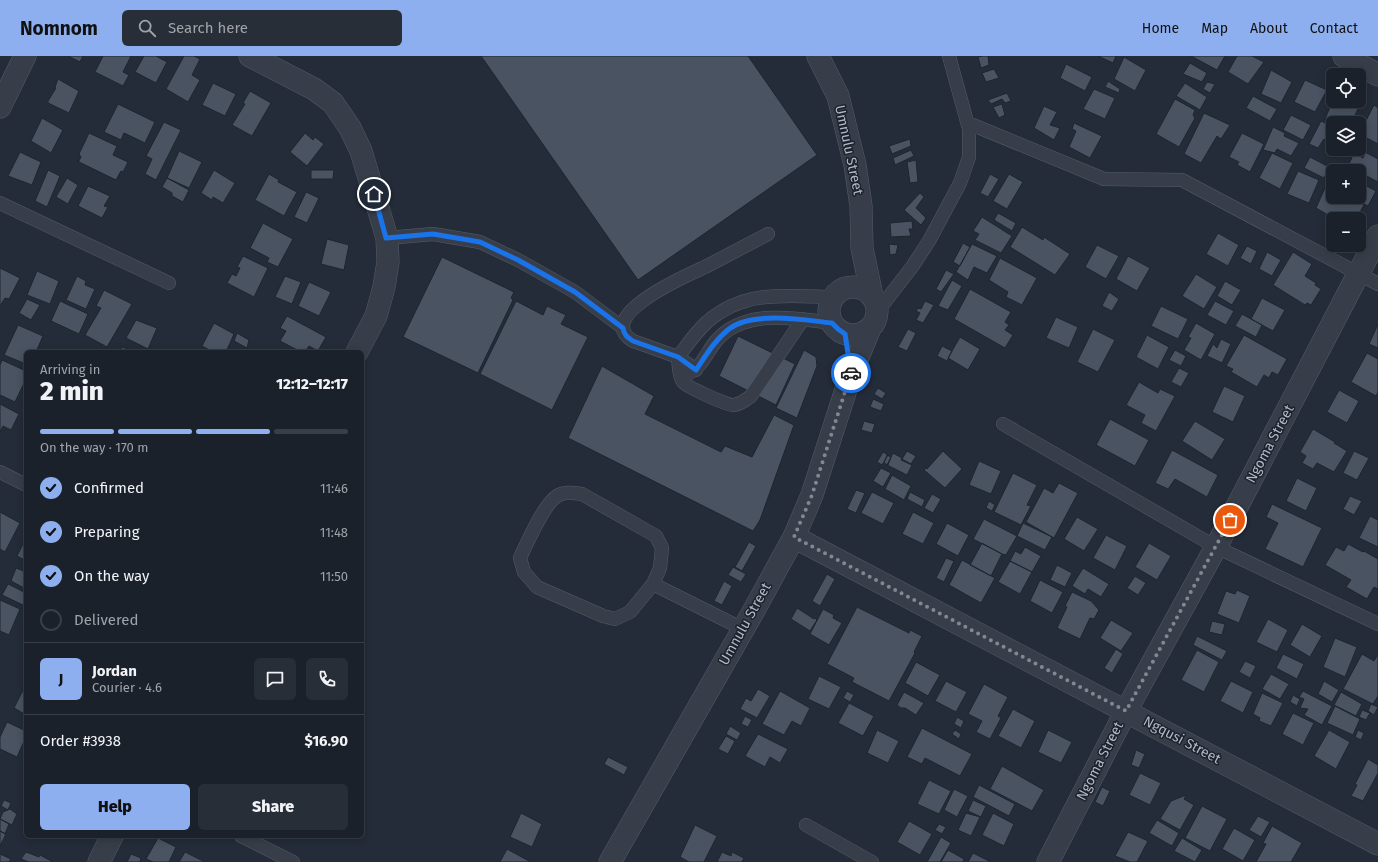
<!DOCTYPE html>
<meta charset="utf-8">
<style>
body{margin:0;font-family:"Fira Sans",sans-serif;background:#282e37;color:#f1f3f6;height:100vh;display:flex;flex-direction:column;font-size:15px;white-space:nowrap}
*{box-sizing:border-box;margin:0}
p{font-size:13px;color:#a0a3a9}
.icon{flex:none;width:22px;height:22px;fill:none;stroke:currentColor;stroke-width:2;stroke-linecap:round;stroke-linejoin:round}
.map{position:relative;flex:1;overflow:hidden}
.drawer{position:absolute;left:24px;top:294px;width:340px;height:488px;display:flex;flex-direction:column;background:#1b212b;border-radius:6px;box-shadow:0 2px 10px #0003,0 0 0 1px #393e47}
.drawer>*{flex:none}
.fabs{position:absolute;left:1326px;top:12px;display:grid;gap:8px}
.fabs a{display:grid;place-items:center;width:40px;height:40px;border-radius:6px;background:#1b212b;box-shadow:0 2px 10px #0003,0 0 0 1px #393e47;font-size:20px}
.pin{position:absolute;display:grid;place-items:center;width:34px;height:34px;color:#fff;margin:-17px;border:2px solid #fff;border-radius:50%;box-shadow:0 1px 4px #0007}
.courier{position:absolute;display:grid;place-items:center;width:40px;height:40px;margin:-20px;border:3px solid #1a73e8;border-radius:50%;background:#fff;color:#222;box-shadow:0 1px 5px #0007}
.summary em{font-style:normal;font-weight:800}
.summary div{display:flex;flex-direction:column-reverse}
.summary{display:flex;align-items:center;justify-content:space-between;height:68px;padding:0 16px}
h1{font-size:26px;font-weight:800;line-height:30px}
.bar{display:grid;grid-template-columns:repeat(4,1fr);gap:6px 4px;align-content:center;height:48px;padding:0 16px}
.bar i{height:5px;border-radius:3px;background:#393e47}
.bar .on{background:#8dafef}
.bar p{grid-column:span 4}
.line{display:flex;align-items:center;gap:10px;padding:0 16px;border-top:1px solid #393e47}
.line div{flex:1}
.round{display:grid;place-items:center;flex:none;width:42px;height:42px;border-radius:6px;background:#282e37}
ol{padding:0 16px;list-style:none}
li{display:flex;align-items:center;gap:12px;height:44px}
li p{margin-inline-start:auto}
li .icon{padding:4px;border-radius:50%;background:#8dafef;color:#111;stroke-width:4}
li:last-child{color:#a0a3a9}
li i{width:22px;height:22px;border:2px solid #393e47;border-radius:50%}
.button{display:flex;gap:8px;margin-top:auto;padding:8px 16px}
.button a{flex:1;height:46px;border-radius:6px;background:#8dafef;color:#111;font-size:16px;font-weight:800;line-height:46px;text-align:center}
.button a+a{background:#282e37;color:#f1f3f6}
header{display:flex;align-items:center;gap:24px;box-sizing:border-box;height:56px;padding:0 20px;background:#8dafef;color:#111}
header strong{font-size:19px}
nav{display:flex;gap:22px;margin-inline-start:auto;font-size:14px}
.search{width:280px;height:36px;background:#282e37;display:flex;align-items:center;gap:10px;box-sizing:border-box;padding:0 14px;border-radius:6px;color:#a0a3a9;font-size:15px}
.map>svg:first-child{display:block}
.building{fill:#4a5362;stroke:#1e2530}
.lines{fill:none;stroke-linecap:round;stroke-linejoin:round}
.service-casing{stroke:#555c67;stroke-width:14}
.minor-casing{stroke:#555c67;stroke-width:23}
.tertiary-casing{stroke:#555c67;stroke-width:23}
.service{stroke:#373e49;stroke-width:13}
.minor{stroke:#373e49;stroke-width:22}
.tertiary{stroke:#373e49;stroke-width:22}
.done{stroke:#808894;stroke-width:4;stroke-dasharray:0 7.2}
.route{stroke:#1a73e8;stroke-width:5}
.labels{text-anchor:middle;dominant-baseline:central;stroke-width:3;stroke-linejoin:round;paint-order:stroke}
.street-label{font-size:14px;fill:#b2b9c5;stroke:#1c232e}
</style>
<header>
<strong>Nomnom</strong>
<div class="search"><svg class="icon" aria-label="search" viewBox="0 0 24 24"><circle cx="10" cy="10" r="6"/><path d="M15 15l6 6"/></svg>Search here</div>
<nav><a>Home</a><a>Map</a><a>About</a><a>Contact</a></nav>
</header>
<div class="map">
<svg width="1378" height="806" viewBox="0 0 1378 806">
<rect width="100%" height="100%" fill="#242c39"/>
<path class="building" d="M68,0H83L80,6Z
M103,0H131L123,16L129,19L123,30L95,16Z
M144,0H156L167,6L156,27L135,16Z
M184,0H194L200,3L192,19L200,24L188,46L166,33Z
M481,0H748L817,99L638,224Z
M983,0H988L989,9L981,12L978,1Z
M1098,0H1116L1113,7Z
M1191,0H1225L1217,14Z
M1237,0H1252L1264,6L1248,28L1228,16Z
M1124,1L1146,14L1135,35L1114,23Z
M1190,7L1207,17L1202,26L1183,18Z
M1066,8L1092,21L1085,35L1060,22Z
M994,13L999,22L986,26L982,17Z
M1271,14L1292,26L1281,47L1261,38Z
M58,23L79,35L69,57L48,47V45L56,32L55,31Z
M1305,24L1327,34L1315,56L1294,46Z
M1108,25L1120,33L1119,37L1105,31Z
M1207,26L1215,28L1210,37L1203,33Z
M213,27L236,38L225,60L202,49Z
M1185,27L1207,41L1200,54L1176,40Z
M1094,33L1115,42L1105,63L1083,53Z
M250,35L271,47L252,80L232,69L245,48L243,47Z
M1007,37L1011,45L1005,47L1002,43L991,48L988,44Z
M1253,40L1277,53L1270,65L1246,52Z
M1175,43L1195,54L1193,59L1195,62L1179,91L1156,78Z
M1333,44L1346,45L1359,51L1351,67H1335L1325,63Z
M118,48L155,66L145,87L124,77L121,84L104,76Z
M1002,48L1005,59L999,62L993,51Z
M1374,49L1378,52V88L1359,78Z
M1044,50L1057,56L1050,69L1060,72L1054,84L1034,72Z
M1204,57L1230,69L1221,83L1217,80L1201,107L1184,98Z
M1291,59L1311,69L1303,84L1283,74Z
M42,62L63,74L51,97L31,85Z
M1321,65L1333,71V88L1324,83L1318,92L1309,88Z
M164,66L181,74L156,124L145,118L152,103L146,100Z
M1074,67L1102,80L1090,102L1069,91L1076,75L1072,73Z
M1273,71L1285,77L1284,80L1299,87L1291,100L1277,93L1275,97L1263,94Z
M89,77L117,90L113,99L128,106L123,116L121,115L116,124L77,105H79L81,101L79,98Z
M305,77L313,84L315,81L324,88L307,110L290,96Z
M1242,77L1264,88L1250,116L1237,109L1239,106L1229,101Z
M910,83L911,90L892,98L889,90Z
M911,94L914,100L895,109L893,102Z
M179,95L202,106L189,132L167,122Z
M20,96L41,106L32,129L8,120Z
M1365,96L1378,103V126L1348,110L1354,97L1363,102Z
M1272,97L1293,107L1280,133L1259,122Z
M1310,101L1329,111L1324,122L1304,112Z
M916,104L918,126L910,127L907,106Z
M48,114L60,120L47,151L35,145Z
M214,114L235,127L223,147L213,141L212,144L201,137Z
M311,114H334L333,123H311Z
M1298,115L1319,124L1309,147L1287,138Z
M1333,117V131L1327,128Z
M269,118L279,124L278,126L297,136L284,160L255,144Z
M990,118L999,123L988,141L980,137Z
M1009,118L1023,126L1007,153L993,145Z
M67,122L78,129L68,148L56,141Z
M167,122L189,134L183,146L172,140V137L162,131Z
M1359,126L1376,135L1368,150L1352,141H1359Z
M88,130L110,140L104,150L108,151L102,162L78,150Z
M1325,132L1333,136V141H1350L1364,149L1356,163H1335L1316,152Z
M306,136L319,142L307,167L294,161Z
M920,137L924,141L916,152L926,162L921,169L904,154Z
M998,157L1016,167L1012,175L994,164Z
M982,161L1012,180L1001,197L975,184L979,178L973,175Z
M912,165L913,173H909L911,180L891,181L890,167Z
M263,167L293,183L278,211L267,206L269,202L250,192Z
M1022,171L1043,184L1044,181L1070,198L1055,219L1010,191Z
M1218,177L1239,189L1228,210L1206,198Z
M327,183L349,189L344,214L321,208Z
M963,187L970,191L960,210L953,206Z
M889,188L898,189L896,198L890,199Z
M972,188L997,200L987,217L974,211L968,224L956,216Z
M1097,189L1119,200L1106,223L1085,211Z
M1247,190L1257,195L1251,208L1240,202Z
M1267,196L1281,204L1272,220L1259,213Z
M1293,196L1312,208L1305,220L1316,227L1315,229L1321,233L1311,249L1307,247L1305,249L1273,229Z
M243,200L268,212L254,241L227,227L232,218L236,220L240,212L237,211Z
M1128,200L1150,212L1137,235L1116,223Z
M442,201L514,236L511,242L513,244L478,317L403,281Z
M1000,202L1037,222L1022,249L1006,241L1008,236L989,224Z
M0,212L20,222L9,243L5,242L0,250Z
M946,214L954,218L941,236L936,233Z
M37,215L59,225L50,248L27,239Z
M1196,218L1217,231L1204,253L1182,240Z
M77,220L86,225L85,229L95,233L86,253L66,244Z
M285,220L301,226L292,248L275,241Z
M952,224L962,230L948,254L938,250Z
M1225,225L1241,234L1232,249L1217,240Z
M309,226L331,236L319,260L298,250Z
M970,233L1011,256L1005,266L1009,269L1005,274L1013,279L1005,292L954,263Z
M104,234L132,248L107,291L85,279L101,252L96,250Z
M1109,236L1119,243L1112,255L1102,250Z
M1262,242L1285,254L1273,275L1251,263Z
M27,243L40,249L31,264L19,257Z
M60,245L88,258L79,278L51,265Z
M516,245L543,259L547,250L566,259L561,268L588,281L552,354L480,318Z
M925,245L934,249L923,267L916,264L920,257L916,255L918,252L921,253Z
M1215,245L1234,255L1226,269L1207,259Z
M1161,250L1188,263L1178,283L1151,270Z
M1242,258L1262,269L1256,281L1235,270Z
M287,260L326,281L318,295L309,290L305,296H301L280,285L286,275L280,272Z
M1056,261L1078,271L1069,292L1046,282Z
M136,264L157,272L148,293L126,282Z
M214,267L234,278L226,296H213L202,290Z
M1196,267L1215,278L1201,304L1184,294L1191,282L1188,281Z
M1378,268V292L1369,288Z
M18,269L43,280L36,296L32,294L31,296H26V308L4,299Z
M908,273L916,277L907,295L898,291Z
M1093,273L1115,284L1098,316L1077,306Z
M237,277L249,284L247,292L234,285Z
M1147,279L1169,291L1158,313L1136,301Z
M1244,279L1287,303L1278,319L1272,316L1269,322L1264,319L1257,331L1231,316L1233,313L1226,310Z
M738,280L795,308L776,349L719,320Z
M960,281L980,293L968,314L948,302Z
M1221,283L1231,288L1222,307L1207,300L1213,288L1217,292Z
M942,290L952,295L947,305L937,300Z
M122,291L135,296H120Z
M804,294L816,301L817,310L797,362L776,352Z
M1175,294L1186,300L1181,310L1169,304Z
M1367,297L1378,303V336L1376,340L1351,326Z
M2,304L26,315V323L15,346L0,339V309Z
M602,310L654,340L645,358L721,396L725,390L752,401L774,359L794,369L760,464L753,475L568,382Z
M1179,312L1189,317L1181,331L1171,326Z
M1139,326L1158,337L1160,333L1175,340L1156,375L1141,367L1145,359L1126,349Z
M1224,330L1245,340L1233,366L1212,356Z
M878,332L886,337L882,343L874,338Z
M1339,334L1359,345L1347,367L1327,356Z
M873,343L884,348L881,355L870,351Z
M0,348L19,358L11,374L3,370L0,376Z
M1110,363L1149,384L1135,410L1096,389Z
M864,365L875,368L872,377L861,374Z
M1195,365L1225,383L1212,404L1182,385Z
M1313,373L1335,386L1334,387L1347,395L1334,416L1317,407L1313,413L1302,407L1306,400L1300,396Z
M1172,394L1218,419L1207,441L1175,423L1168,433L1155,427Z
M907,395L916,400L911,408L902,403Z
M943,395L962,413L945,432L924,414L926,412L927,413Z
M1354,395L1369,402L1357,424L1343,417Z
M883,396L888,399L882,409L877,406Z
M893,397L902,402L901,404L912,409L907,419L887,409Z
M887,399L891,401L888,409L884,407Z
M979,405L1001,415L991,438L969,429Z
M881,412L891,417L883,431L873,425Z
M1013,417L1037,429L1027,449L1031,450L1021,469L994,456Z
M892,419L911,430L904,444L885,433Z
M1297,422L1317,432L1306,455L1286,445Z
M1059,427L1078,437L1054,482L1026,466L1044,432L1053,437Z
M856,434L865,437L856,457L847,453Z
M872,436L894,447L883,468L861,457Z
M910,436L925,444L922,451L907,443Z
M932,438L941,443L933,457L924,452Z
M1350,440L1362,445L1354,459L1343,453Z
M989,445L995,449L992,455L986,452Z
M1272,448L1322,472L1303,511L1265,493L1278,467L1266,461Z
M0,456L20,467L5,496L0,493Z
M913,456L934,467L923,488L902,478Z
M1370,460L1378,464V491L1359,482Z
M1077,461L1098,473L1084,495L1064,483Z
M984,463L1017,480L1006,499L1002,498L973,483Z
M947,467L969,479L958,500L936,488Z
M1023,467L1052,481L1045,494L1017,480Z
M1106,479L1127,490L1115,514L1093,502Z
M26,482V505L17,500Z
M749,486L756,490L742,515L735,511Z
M982,487L1002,498L991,520L970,509Z
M1149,487L1171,500L1157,524L1135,511Z
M1348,488L1363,496L1364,495L1378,503V533L1374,531L1367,543L1346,531L1351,524L1325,509L1336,491L1344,495Z
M1025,491L1041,500L1032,516L1010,505L1015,495L1021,498Z
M946,502L954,505L944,526L936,522Z
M962,504L995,522L981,547L949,529Z
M1010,505L1032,516L1020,538L998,526Z
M1057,509L1072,517L1065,531L1050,524Z
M733,511L746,518L741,526L728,519Z
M16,512L26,516V533L11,525Z
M1083,512L1109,528L1101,541L1088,533L1085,538L1072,530Z
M827,518L835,523L820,550L812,545Z
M1135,520L1146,527L1138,539L1127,532Z
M1040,524L1063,536L1052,557L1030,545Z
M724,525L732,530L722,549L714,545Z
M8,528L26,537V548L25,550L2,539Z
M1237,534L1250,540L1239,567L1217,558L1226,535L1235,538Z
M1072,536L1091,545L1099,554L1094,563L1090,562L1080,583L1057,572L1067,551L1065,550Z
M0,544L20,553L9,579L0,575Z
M857,551L909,577L910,574L922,580L914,596L915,597L889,645L852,626L854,622L827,608Z
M797,552L814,563L815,562L817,564L810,575L791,563Z
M823,553L834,559L833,562L842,567L829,589L810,578Z
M1268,563L1288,574L1277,596L1256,586Z
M1111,564L1133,577L1121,595L1100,582Z
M1212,565L1225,568L1222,579L1209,576Z
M1302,568L1322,580L1310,601L1290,589Z
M1197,580L1227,595L1222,604L1193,589Z
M1335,582L1357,591L1345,621L1323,611Z
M1116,593L1123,598L1112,617L1104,612Z
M1197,594L1219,606L1204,636L1181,624Z
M1283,598L1304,608L1297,623L1276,612Z
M1362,598L1374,605L1378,598V640L1373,648L1343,633Z
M1245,605L1256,610L1250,622L1239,616Z
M916,606L940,619L928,640L905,627Z
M1271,618L1289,628L1280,643L1262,633Z
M819,620L841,631L829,653L808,643Z
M946,625L967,636L956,656L935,645Z
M1231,625L1253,636L1243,657L1220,645Z
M1324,625L1339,634L1332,646L1318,638Z
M984,628L1008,641L998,660L1001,662L990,683L976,676L982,665L968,658Z
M25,630L26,631V659L14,652Z
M758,633L770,640L757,662L740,653L746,642L751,645Z
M780,635L810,652L801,670L792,665L784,679L762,668Z
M847,635L854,639L850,646L843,642Z
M1303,635L1332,650L1322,669L1304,659L1308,653L1300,652L1304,643L1299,641Z
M904,636L924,647L916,659L905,652H901L897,649Z
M1341,636L1362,648L1356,660L1334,649Z
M1262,637L1283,647L1271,670L1259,665L1260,662L1253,658Z
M1293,639L1300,643L1297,650L1290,646Z
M849,647L874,660L863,680L838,667Z
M1371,648L1378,651L1374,659L1368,655Z
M1335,650L1360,663L1353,679L1327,667Z
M1013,653L1035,665L1021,692L998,680Z
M1362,654L1370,657L1366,664L1359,661Z
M1293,657L1314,667L1303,689L1282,678Z
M745,660L752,664L748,671L741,668Z
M957,661L964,665L961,672L954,668Z
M7,666L26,675V681L17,701L0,693V681Z
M730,670L741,677L737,684L726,678Z
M922,672L972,698L960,720L925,702L922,708L907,701Z
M877,674L899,685L888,707L867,697Z
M955,674L961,678L959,683L952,678Z
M1048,674L1072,686L1061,707L1038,696Z
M1329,674L1350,686L1336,713L1314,700Z
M1358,674L1364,677L1361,684L1355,681Z
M758,678L788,693L780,707L770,701L765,711L745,700Z
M726,680L735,685L728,698L718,693Z
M1136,694L1145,698L1139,712L1131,709Z
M608,701L628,711L624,719L604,708Z
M1368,703L1378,709V717L1363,745L1351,740L1357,729L1355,728Z
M1002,710L1044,734L1032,755L990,733Z
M1140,717L1161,727L1150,749L1129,739Z
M929,724L951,735L939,758L917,748Z
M979,729L1015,748L1009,760L973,741Z
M1102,731L1110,735L1103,750L1095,746Z
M954,733L968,740L957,761L944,754Z
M1186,739L1184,743L1194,749L1180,774L1160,763L1171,745Z
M4,744L11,747L8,754L1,750Z
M973,744L986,750L981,761L968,755Z
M1202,750L1227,763L1210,795L1185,782Z
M10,753L17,758L12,769L0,763L3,756Z
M521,757L542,768L532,791L510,781Z
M966,757L980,761L971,780L958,774Z
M993,757L1014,768L1004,790L982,779Z
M1258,760L1270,766L1261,781L1249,774Z
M0,763L9,768L5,778L0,775Z
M1157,764L1179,777L1172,790L1149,777Z
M909,765L932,778L920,799L897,786Z
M939,768L946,771L942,778L935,774Z
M695,769L717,780L704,806H689L680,801Z
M1272,770L1302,787L1291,806H1256L1266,788L1263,787Z
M1234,772L1255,784L1243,805L1222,793Z
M0,775L6,778L0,790Z
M1128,776L1148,785L1137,806H1130L1115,800Z
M941,781L951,787L940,806H927Z
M158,782L176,791L169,806H153L146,803Z
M1182,782L1202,794L1195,806L1174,795Z
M507,793L529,805V806H500Z
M948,794L964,803L963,806H941Z
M26,796L39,801L40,799L53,806H29L21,803Z
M185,796L205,806H179Z
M722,796L731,800L732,796L744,802L742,806H717Z
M973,797L991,806H968Z
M0,798L11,803L9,806H0Z
M131,798L141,802L140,806H127Z"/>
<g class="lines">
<defs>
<path id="service" d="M968,67L1104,123L1182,124L1378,228
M0,147L169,227
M387,182L433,178L480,186L518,204L575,236L623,272
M877,256L912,211L929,185L960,127L969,101V73L949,0
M803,263L751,340C746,344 741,348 734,349C728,350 687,331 683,326C678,319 679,309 678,301C687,289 696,276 707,266C745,233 787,240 833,241
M696,314L678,301L633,285C592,260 688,219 705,211C726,200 747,189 768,178
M689,317C702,311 707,296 716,285C744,252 794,262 832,267
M1003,368L1216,491L1378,568
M0,416L26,429
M653,528L630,556L615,563L603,560L537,531L524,516L520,502C527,487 544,448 557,440C565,435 573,437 582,438L656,480L662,492L660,512L653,528L743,573
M806,769L872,806
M241,780L293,806"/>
<path id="minor" d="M250,0L314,33L333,47L350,72L361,95L387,182L388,206L384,231L376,260L357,296
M1344,0L1378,19
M0,51L25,0
M794,481L1378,788
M99,806L112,780
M1048,806L1126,655L1216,491L1378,180"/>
<path id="tertiary" d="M818,0L838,40L855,109L861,150L862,192L872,240
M829 255a24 24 0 1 1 48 0a24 24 0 1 1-48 0Z
M610,806L753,556L794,481L812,439L851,318L870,272"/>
</defs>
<use href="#service" class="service-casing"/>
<use href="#minor" class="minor-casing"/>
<use href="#tertiary" class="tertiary-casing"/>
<use href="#service" class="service"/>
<use href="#minor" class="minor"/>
<use href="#tertiary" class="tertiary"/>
</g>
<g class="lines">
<path class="done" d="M851,317L812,439L794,481L1126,655L1230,464"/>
<path class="route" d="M374,138L386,182L433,178L480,186L518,204L575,236L623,272C624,279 627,281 633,285L678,301L696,314C706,299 715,284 729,273C752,255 805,264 832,267L838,273L845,278L851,317"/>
</g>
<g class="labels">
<g class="street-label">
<text transform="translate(849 94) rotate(78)">Umnulu Street</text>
<text transform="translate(1270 388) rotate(-62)">Ngoma Street</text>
<text transform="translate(745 568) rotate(-61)">Umnulu Street</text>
<text transform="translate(1182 684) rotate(28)">Ngqusi Street</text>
<text transform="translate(1100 705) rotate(-63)">Ngoma Street</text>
</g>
</g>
</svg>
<div class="fabs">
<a><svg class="icon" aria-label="locate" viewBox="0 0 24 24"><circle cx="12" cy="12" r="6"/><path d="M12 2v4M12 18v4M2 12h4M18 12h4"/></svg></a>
<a><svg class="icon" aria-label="layers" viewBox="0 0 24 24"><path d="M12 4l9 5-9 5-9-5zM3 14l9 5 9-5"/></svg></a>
<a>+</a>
<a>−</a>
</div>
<div class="pin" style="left:1230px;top:464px;background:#ea580c"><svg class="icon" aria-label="bag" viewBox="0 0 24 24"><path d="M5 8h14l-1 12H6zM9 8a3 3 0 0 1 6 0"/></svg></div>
<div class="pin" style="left:374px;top:138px;background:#1f2937"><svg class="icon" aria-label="home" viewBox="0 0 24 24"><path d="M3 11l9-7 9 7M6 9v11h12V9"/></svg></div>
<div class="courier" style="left:851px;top:317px"><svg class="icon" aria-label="car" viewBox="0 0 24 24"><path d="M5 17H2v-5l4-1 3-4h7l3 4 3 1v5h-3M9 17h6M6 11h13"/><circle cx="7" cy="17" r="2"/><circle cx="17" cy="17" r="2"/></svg></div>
<section class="drawer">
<div class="summary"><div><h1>2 min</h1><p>Arriving in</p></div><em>12:12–12:17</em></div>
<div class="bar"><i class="on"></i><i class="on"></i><i class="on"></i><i></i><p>On the way · 170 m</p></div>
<ol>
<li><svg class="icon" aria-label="check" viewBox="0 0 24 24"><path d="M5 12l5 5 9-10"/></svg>Confirmed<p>11:46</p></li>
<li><svg class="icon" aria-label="check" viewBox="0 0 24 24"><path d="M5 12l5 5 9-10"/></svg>Preparing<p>11:48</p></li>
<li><svg class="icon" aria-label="check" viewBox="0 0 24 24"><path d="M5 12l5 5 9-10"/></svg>On the way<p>11:50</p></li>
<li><i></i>Delivered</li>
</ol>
<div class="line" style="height:72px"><b class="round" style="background:#8dafef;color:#111">J</b><div><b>Jordan</b><p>Courier · 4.6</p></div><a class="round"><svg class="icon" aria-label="chat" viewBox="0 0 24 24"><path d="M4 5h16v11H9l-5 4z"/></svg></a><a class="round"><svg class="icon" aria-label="phone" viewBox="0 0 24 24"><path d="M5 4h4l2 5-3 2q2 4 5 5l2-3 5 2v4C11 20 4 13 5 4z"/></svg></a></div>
<div class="line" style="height:52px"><div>Order #3938</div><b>$16.90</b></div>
<div class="button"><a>Help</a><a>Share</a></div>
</section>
</div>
